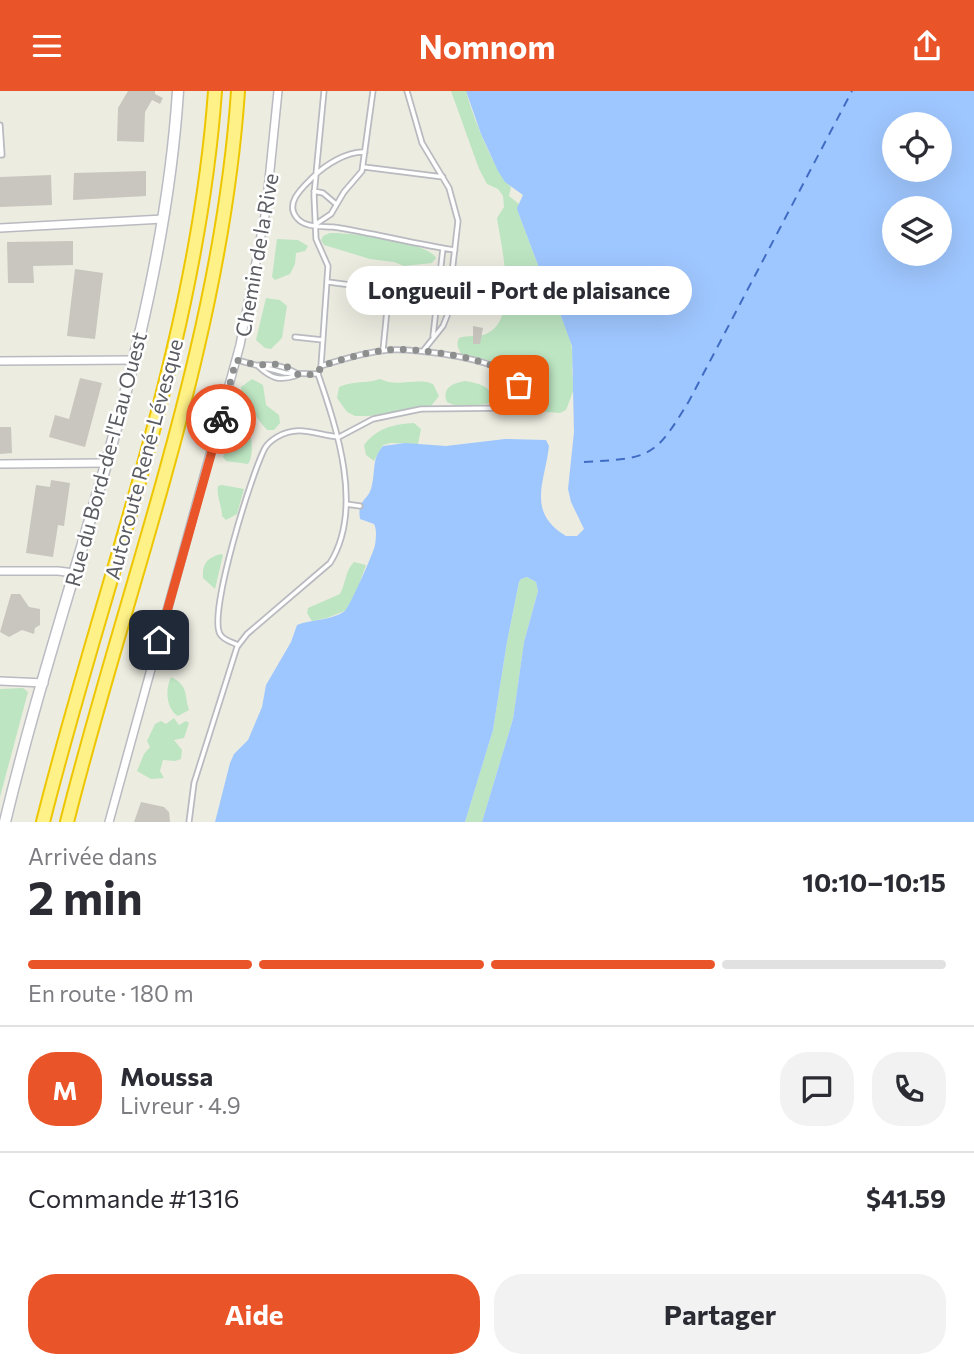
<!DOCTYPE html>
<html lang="fr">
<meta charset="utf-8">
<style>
body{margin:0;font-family:Commissioner,sans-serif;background:#f2f2f3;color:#2b2b33;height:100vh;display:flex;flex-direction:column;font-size:26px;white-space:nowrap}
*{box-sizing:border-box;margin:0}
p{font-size:23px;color:#7c7c81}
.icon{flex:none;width:38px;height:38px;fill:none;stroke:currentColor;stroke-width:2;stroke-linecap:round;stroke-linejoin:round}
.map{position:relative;height:731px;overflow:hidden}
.sheet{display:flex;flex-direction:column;background:#fff;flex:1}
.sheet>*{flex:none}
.controls{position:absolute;left:882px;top:21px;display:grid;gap:14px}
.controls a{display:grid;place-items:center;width:70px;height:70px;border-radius:50%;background:#fff;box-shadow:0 7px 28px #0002;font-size:35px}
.pin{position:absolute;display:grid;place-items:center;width:60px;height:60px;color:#fff;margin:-30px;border-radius:14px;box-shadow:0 4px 10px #0006}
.courier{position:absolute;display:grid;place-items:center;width:70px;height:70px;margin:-35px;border:5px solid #ea5429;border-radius:50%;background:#fff;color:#222;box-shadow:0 2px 9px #0007}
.bubble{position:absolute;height:49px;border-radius:24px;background:#fff;box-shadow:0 7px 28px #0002;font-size:23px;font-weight:700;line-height:49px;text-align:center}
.overview em{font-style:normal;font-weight:700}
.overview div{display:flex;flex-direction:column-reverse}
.overview{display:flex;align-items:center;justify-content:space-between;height:119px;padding:0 28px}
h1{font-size:46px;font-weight:700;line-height:52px}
.bar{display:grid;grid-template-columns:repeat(4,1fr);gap:10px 7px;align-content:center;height:84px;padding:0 28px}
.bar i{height:9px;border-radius:5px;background:#e1e1e2}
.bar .selected{background:#ea5429}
.bar p{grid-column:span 4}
.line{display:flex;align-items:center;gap:18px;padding:0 28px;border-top:2px solid #e1e1e2}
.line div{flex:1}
.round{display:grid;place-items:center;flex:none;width:74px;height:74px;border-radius:28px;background:#f2f2f3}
.primary-button{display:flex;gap:14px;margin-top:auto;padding:14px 28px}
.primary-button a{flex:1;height:80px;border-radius:28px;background:#ea5429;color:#fff;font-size:28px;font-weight:700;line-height:80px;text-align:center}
.primary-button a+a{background:#f2f2f3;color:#2b2b33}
header{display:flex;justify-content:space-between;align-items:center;height:91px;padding:0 28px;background:#ea5429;color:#fff;font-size:32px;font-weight:700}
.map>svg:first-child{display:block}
.green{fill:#bde5c2}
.water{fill:#9fc7ff;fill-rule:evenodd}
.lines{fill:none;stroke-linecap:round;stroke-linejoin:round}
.ferry{stroke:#406dc3;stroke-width:2;stroke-dasharray:9 7;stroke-linecap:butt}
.building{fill:#c8c6be}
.lane-casing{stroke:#b9bac0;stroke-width:7}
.street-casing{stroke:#b9bac0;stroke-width:10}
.secondary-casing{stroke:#babcc3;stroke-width:13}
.highway-casing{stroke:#eec600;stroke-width:16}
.lane{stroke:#fff;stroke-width:3.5}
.street{stroke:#fff;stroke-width:7}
.secondary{stroke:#fff;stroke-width:10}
.highway{stroke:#fef187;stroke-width:12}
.done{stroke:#8d8e8e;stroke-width:7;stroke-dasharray:0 12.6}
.route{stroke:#ea5429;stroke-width:9}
.labels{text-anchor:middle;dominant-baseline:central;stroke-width:5;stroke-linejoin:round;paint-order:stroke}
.street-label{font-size:21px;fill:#5a5c62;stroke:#fff}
</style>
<header><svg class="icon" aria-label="menu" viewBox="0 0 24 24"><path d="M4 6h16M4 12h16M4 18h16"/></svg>Nomnom<svg class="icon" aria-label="share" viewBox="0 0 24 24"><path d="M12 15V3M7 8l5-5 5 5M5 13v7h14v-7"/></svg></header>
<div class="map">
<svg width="974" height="731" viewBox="0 0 974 731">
<rect width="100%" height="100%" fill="#edece1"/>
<path class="green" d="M451,0H466C472,24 494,80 511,96L509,105L519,113L518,121L541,182L569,243L573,263L572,281L574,298L566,319L560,322L536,320L535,298H525L524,290C506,272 487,268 462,264C458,258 456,254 459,247C467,244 479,246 486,243C520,229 501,155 497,127L504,116L503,105L498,98L487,93L479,78Z
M330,142C349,141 429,151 436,167L432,172L404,175L394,171L370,168L324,154L321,149L323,145Z
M277,148L298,149L308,155L305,160L296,162L295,173L290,183L275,189L272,186Z
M266,207L280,209L287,215L282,247L271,258L265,257L256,249Z
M252,288L263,294L266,314L279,324L280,332L274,339H267L257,327L253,317L242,308L241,296Z
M380,288C398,297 417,286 433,293L439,305L431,315L369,325H355L347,321L337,307L339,296C357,289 365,293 380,288Z
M465,290C475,292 488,293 491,304L489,312C476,315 459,318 447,311C441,297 453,292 465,290Z
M414,332L421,338L418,353L391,352L383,354L374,370L366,364L364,354C377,337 394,333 414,332Z
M240,334L248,335C252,344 254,365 248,373L226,370L223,366L228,351Z
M222,394L244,398L237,423L226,429L222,425C222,415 216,405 218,395Z
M220,463L223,464L215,498L203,487C202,473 207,467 220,463Z
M354,471L366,474L356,502L347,519L327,527L312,530L307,522L308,517L340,503C346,492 345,480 354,471Z
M527,486L536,491L538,500L524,551L513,628L482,731H465L493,639L507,551L519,491L521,488Z
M171,586C189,595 184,603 189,619L178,625C166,618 165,598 171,586Z
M0,598L23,597L28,601L0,706Z
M174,627L179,634L186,630L189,632L184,647L174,649L182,659L181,668L175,670L163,669L160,680L164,687L151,688L137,680L144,663L150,656L147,650L155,633L161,630L166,633Z"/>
<path class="water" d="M466,0H974V731H482L513,628L524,551L538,500L536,491L527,486L521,488L519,491L507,551L493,639L465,731H215L230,672L234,663L248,649L262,616L266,594L291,551L297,534C312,528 331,530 345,520C349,517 374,461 375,454C376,447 377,439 374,433L360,428C357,409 367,410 371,398C376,382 371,368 383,355L405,352L446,355L505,348L546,349L549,355C545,391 526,421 566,445H577L584,438L571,411L568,398L574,341L572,255L561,225L541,182L518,121L517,117L523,104L505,91L498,80L481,43ZM894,33H940V79H894ZM894,117H940V163H894Z"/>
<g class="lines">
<path class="ferry" d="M584,371C650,367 654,368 689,310L852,0"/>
</g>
<path class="building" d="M128,0H155V3L163,7L160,13L152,9L145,21L144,51L117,50L118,17Z
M146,80V105L73,109L74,82Z
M51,84L52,114L0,116V86Z
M73,150V174L33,175L34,192H8L7,151Z
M75,178L103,182L95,248L67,245Z
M473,235L483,237L480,253H473Z
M80,287L102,292L85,356L49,346L55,324L69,328Z
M523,298H535V306H523Z
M0,336H11L12,362L0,363Z
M51,389L70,392L64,435L58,434L53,466L26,462L36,394L50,396Z
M11,503H20L29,516L40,518V534L35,537L34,543L22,539L9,546L0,541Z
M141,711L164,716L169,721L170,731H134Z"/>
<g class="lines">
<defs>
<path id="lane" d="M407,0L422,52L449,97L458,130L447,225L443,235L423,260
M0,34L2,64H0
M365,61C347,60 325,74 313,86C303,96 284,112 297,127C305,137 322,135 333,136C374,142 414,153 455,159
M364,76L443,86
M314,100L323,102L336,113
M316,133L331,123L344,101L362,80L373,0
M328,191L389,199L383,259
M433,245L443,157
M295,246L323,249
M237,269L285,282L318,283
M259,274C275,273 284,275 298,283
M321,275C343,268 366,261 389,259C414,257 512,268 519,294
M259,276C271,287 279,290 295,285
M346,413L360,415
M238,554C232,551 223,549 220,543C208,522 252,381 265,357C268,352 272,349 277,346C299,333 316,344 339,346L373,328L421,318L516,317
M189,731L194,692L237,556L247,543L330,472C364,418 337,338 318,283L321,275L328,175L316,148L314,104L324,0"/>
<path id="street" d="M0,137L163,128
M0,270L134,269
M0,373L105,372
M0,480H58L74,482
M0,590L44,592
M109,731L240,254L266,119L278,0"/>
<path id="secondary" d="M5,731C63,488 162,252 178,0"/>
<path id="highway" d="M43,731C104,488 197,252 215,0
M67,731C128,488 221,252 238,0"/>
</defs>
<use href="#lane" class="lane-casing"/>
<use href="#street" class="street-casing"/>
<use href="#secondary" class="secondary-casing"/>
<use href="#highway" class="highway-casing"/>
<use href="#lane" class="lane"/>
<use href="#street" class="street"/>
<use href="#secondary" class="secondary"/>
<use href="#highway" class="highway"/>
</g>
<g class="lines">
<path class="done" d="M221,328L236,269L257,274L274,273L286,275L299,284L318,283L321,275C343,268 366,261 389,259C414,256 511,268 519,294"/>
<path class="route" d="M159,549L221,328"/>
</g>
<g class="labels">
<g class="street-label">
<text transform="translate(256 164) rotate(-80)">Chemin de la Rive</text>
<text transform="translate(105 368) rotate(-75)">Rue du Bord-de-l'Eau Ouest</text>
<text transform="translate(143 368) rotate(-75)">Autoroute René-Lévesque</text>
</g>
</g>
</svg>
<div class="controls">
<a><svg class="icon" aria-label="locate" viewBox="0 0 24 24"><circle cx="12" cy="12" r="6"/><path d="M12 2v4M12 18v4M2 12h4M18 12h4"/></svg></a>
<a><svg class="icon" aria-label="layers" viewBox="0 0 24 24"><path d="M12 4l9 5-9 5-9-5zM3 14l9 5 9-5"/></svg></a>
</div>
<div class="pin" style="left:519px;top:294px;background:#ea580c"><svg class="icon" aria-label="bag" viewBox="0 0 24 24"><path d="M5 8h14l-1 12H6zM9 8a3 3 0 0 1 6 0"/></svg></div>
<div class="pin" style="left:159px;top:549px;background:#1f2937"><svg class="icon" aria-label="home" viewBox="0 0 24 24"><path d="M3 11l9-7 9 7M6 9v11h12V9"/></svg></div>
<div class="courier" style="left:221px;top:328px"><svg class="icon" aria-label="bike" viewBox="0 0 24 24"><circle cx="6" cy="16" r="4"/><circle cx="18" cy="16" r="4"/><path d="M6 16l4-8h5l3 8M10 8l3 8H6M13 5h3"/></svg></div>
<div class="bubble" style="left:346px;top:175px;width:346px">Longueuil - Port de plaisance</div>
</div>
<section class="sheet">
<div class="overview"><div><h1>2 min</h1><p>Arrivée dans</p></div><em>10:10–10:15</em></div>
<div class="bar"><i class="selected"></i><i class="selected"></i><i class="selected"></i><i></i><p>En route · 180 m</p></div>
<div class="line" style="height:126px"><b class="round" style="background:#ea5429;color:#fff">M</b><div><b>Moussa</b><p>Livreur · 4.9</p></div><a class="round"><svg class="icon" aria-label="chat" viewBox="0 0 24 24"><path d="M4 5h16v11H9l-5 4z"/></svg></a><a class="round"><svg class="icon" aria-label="phone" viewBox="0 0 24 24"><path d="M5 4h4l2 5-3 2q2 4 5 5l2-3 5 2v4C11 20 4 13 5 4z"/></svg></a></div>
<div class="line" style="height:91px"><div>Commande #1316</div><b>$41.59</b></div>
<div class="primary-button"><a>Aide</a><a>Partager</a></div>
</section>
